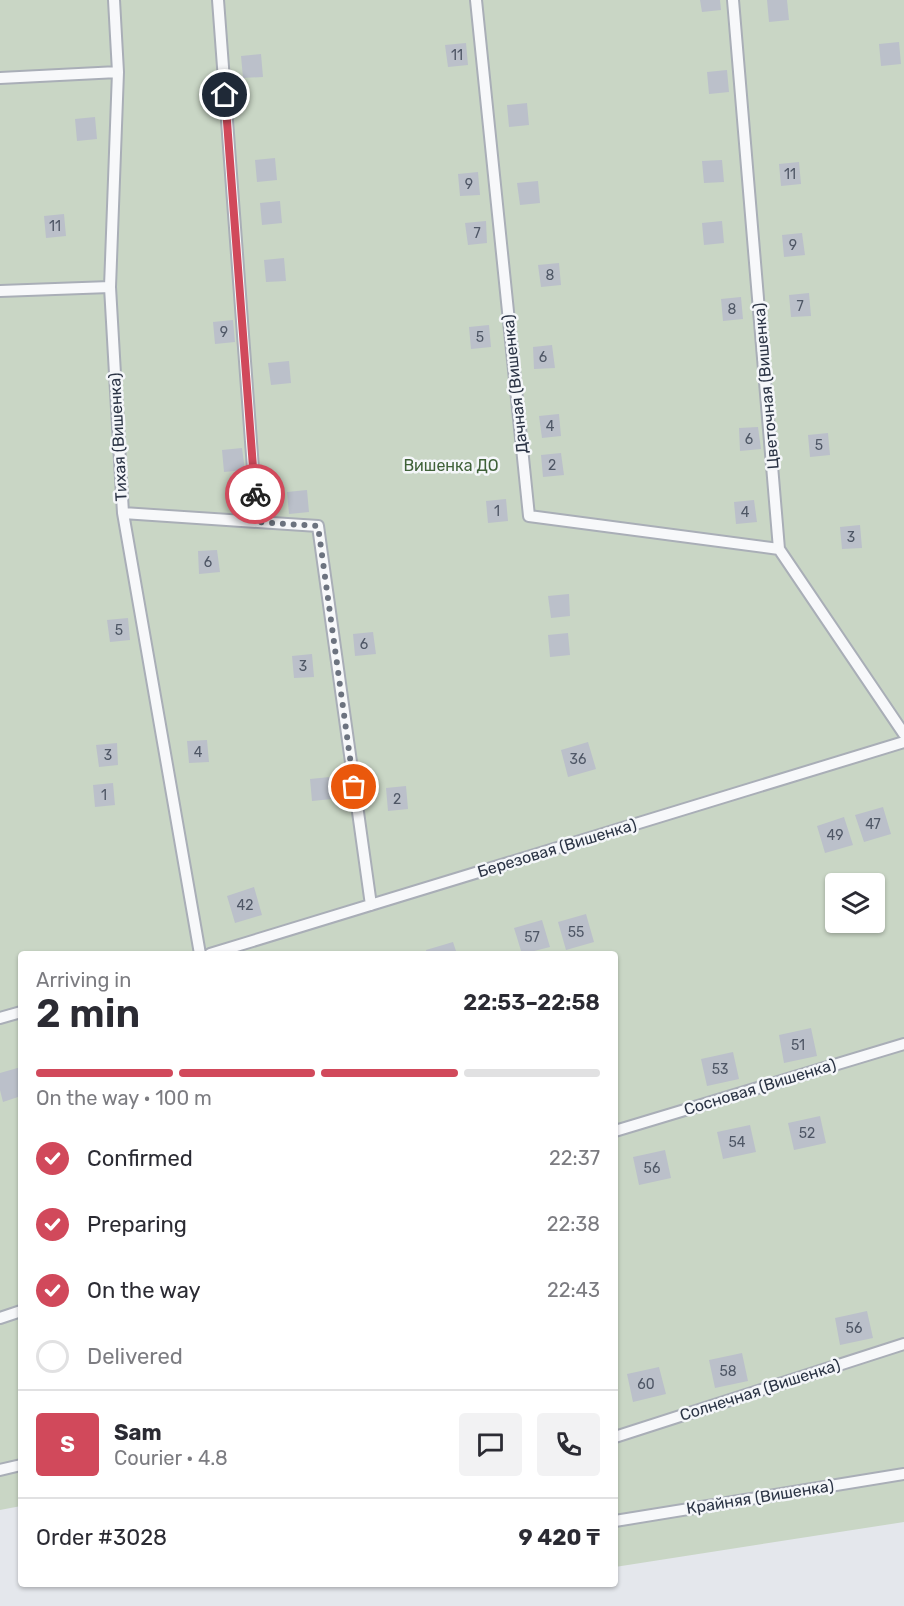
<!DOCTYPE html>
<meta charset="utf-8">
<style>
body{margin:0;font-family:Rubik,sans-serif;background:#f2f2f3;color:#2b2b33;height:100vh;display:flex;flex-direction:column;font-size:22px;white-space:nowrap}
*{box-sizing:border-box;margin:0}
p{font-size:20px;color:#7c7c81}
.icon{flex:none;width:33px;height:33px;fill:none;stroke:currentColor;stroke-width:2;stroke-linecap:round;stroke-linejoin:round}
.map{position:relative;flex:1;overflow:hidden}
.side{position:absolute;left:18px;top:951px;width:600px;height:636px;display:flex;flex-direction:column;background:#fff;border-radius:6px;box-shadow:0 2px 4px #0004}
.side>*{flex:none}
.tools{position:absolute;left:825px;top:873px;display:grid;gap:12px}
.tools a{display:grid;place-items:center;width:60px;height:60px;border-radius:6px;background:#fff;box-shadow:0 2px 4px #0004;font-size:30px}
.pin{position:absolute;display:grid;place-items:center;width:51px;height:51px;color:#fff;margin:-26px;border:3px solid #fff;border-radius:50%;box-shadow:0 2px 6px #0007}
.courier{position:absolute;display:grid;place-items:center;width:60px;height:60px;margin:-30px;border:4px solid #d1495b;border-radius:50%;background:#fff;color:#222;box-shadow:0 2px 8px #0007}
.headline em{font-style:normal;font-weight:600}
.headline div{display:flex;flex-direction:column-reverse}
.headline{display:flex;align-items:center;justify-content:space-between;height:102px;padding:0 18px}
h1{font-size:39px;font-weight:600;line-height:45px}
.bar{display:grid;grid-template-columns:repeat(4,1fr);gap:9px 6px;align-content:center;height:72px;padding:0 18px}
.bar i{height:8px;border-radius:4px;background:#e1e1e2}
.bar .current{background:#d1495b}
.bar p{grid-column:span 4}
.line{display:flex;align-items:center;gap:15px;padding:0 18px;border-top:2px solid #e1e1e2}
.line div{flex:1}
.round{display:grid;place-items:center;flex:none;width:63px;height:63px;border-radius:6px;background:#f2f2f3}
ol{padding:0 18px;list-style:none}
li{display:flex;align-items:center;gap:18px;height:66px}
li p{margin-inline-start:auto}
li .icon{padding:6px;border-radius:50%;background:#d1495b;color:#fff;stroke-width:4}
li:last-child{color:#7c7c81}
li i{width:33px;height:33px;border:3px solid #e1e1e2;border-radius:50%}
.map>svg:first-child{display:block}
.green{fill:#c9d6c5;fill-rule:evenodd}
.building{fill:#bbc0ca}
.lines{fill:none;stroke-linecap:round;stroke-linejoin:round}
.service-casing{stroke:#a9aeb7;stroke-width:14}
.service{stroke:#f7f8fa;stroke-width:10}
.done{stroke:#6c737f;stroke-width:6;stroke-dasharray:0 10.8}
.route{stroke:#d1495b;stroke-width:8}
.labels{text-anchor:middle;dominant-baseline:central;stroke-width:5;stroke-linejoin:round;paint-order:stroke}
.number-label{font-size:14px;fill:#4f5766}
.street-label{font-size:16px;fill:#2b3445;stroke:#f4f6f9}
.park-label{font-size:16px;fill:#3f6138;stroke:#f4f6f9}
</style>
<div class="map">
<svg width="904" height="1606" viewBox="0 0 904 1606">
<rect width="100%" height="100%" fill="#e4e7ec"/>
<path class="green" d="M0,0H904V1522L615,1567V954H21V1506L0,1510ZM836,884H874V922H836Z"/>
<path class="building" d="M700,0H720L721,10L702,12Z
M767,0H787L789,20L769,22Z
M899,42L901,64L881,66L879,44Z
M466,43L468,65L448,67L445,45Z
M261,54L263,77L243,78L241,56Z
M727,70L729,92L709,94L707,72Z
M527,103L529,125L509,127L507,105Z
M95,117L97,139L77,141L75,119Z
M275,158L277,180L257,182L255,160Z
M722,160L724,182L704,183L702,161Z
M799,162L801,184L781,186L779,164Z
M478,172L480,195L460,196L458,174Z
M538,181L540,203L520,205L517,183Z
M280,201L282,223L262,225L260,203Z
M64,214L66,236L46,238L44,216Z
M486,221L487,243L468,245L465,223Z
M722,221L724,243L704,245L702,223Z
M802,233L805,255L784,257L782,235Z
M284,258L286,281L266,282L264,260Z
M559,263L561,285L541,287L538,265Z
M809,293L811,316L791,317L789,295Z
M741,297L743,319L723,321L721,299Z
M233,320L235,342L215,344L213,322Z
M489,325L491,347L471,349L469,327Z
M552,345L555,368L534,369L533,347Z
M289,361L291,383L271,385L268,363Z
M559,414L561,436L542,438L539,416Z
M758,427L761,449L740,451L739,428Z
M828,433L830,455L810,457L808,435Z
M242,448L245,470L224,472L222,450Z
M561,453L564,475L543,477L541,455Z
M307,490L309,512L289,514L287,492Z
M506,499L508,521L488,523L486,501Z
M754,500L757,522L736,524L734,502Z
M860,525L862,548L842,549L840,527Z
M217,550L220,572L199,574L198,551Z
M569,594L570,616L551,618L548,596Z
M128,618L130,640L110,642L107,620Z
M373,632L376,654L355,656L353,634Z
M568,633L570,655L550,657L548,635Z
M312,654L314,677L294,678L292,656Z
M207,740L209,762L189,763L187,741Z
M588,742L596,769L568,777L561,750Z
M117,743L118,765L99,767L96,745Z
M330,777L332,799L312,801L310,779Z
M113,783L115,805L95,807L93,785Z
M406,786L408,809L388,811L386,788Z
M883,807L891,834L864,842L855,815Z
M844,817L853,845L825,853L817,826Z
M254,887L262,915L235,923L227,896Z
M586,914L594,942L566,950L558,922Z
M542,920L550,947L522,954L514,928Z
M453,942L457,954H427L426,950Z
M811,1028L817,1056L784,1063L779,1035Z
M733,1052L739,1079L707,1086L701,1059Z
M21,1067V1096L3,1102L0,1090V1073Z
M820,1116L826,1143L794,1150L788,1123Z
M750,1125L756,1152L723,1159L717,1132Z
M665,1150L671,1178L639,1185L633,1157Z
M867,1311L873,1338L840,1345L835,1318Z
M742,1353L748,1381L715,1388L709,1360Z
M659,1367L666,1394L633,1402L627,1374Z"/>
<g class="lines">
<defs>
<path id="service" d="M114,0L118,72L110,287L123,513L318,526L371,905
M218,0L257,522
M476,0L529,516L779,549
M733,0L779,549L904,734
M0,78L118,72
M0,291L110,287
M123,513L200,954
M210,954L904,742
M0,1018L21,1012
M615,1131L904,1044
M0,1318L21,1311
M615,1437L904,1344
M0,1470L21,1465
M615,1521L904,1474"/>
</defs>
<use href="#service" class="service-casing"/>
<use href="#service" class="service"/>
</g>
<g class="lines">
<path class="done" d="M255,494L257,522L318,526L354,787"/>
<path class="route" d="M225,95L255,494"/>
</g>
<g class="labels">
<g class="number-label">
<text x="457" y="55">11</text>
<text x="790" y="174">11</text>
<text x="469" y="184">9</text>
<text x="55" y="226">11</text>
<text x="477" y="233">7</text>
<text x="793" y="245">9</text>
<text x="550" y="275">8</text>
<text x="800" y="306">7</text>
<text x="732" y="309">8</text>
<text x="224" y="332">9</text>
<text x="480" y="337">5</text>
<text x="543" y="357">6</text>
<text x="550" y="426">4</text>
<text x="749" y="439">6</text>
<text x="819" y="445">5</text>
<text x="552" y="465">2</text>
<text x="497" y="511">1</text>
<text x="745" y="512">4</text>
<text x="851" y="537">3</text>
<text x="208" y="562">6</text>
<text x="119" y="630">5</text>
<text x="364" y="644">6</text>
<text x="303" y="666">3</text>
<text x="198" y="752">4</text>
<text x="108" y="755">3</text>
<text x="578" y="759">36</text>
<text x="104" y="795">1</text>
<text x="397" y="799">2</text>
<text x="873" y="824">47</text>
<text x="835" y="835">49</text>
<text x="245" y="905">42</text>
<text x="576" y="932">55</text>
<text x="532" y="937">57</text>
<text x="798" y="1045">51</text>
<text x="720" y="1069">53</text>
<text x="807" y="1133">52</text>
<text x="737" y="1142">54</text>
<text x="652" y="1168">56</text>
<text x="854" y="1328">56</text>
<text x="728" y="1371">58</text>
<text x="646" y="1384">60</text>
</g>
<g class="street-label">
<text transform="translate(515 384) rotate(-96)">Дачная (Вишенка)</text>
<text transform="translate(766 386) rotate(-95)">Цветочная (Вишенка)</text>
<text transform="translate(118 437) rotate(-93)">Тихая (Вишенка)</text>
<text transform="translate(557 848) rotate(-17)">Березовая (Вишенка)</text>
<text transform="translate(760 1087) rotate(-17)">Сосновая (Вишенка)</text>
<text transform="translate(760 1390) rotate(-18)">Солнечная (Вишенка)</text>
<text transform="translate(760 1497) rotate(-9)">Крайняя (Вишенка)</text>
</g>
<g class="park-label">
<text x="451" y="465">Вишенка ДО</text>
</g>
</g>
</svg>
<div class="tools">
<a><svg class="icon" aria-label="layers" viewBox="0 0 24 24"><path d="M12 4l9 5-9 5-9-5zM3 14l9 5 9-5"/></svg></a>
</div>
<div class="pin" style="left:354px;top:787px;background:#ea580c"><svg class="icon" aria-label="bag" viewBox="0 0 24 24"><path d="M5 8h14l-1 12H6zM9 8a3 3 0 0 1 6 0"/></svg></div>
<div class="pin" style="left:225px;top:95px;background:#1f2937"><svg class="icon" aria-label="home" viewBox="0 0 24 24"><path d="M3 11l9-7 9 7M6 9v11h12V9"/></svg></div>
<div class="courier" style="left:255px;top:494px"><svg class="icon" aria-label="bike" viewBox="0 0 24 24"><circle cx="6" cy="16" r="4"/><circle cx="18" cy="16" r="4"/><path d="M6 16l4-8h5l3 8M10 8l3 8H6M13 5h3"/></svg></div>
<section class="side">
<div class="headline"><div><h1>2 min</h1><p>Arriving in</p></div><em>22:53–22:58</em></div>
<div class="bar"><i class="current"></i><i class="current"></i><i class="current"></i><i></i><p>On the way · 100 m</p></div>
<ol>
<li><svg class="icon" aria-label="check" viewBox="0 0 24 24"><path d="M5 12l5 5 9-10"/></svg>Confirmed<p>22:37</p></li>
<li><svg class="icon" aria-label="check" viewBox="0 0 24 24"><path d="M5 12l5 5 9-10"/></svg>Preparing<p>22:38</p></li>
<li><svg class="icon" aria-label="check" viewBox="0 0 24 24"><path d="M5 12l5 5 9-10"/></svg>On the way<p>22:43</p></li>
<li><i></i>Delivered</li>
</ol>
<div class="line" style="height:108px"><b class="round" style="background:#d1495b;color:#fff">S</b><div><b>Sam</b><p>Courier · 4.8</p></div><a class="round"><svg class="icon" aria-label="chat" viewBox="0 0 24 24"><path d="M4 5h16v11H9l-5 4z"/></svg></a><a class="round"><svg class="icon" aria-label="phone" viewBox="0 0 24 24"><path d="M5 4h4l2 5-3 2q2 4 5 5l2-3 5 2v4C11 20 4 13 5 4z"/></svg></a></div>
<div class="line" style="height:78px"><div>Order #3028</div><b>9 420 ₸</b></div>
</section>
</div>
